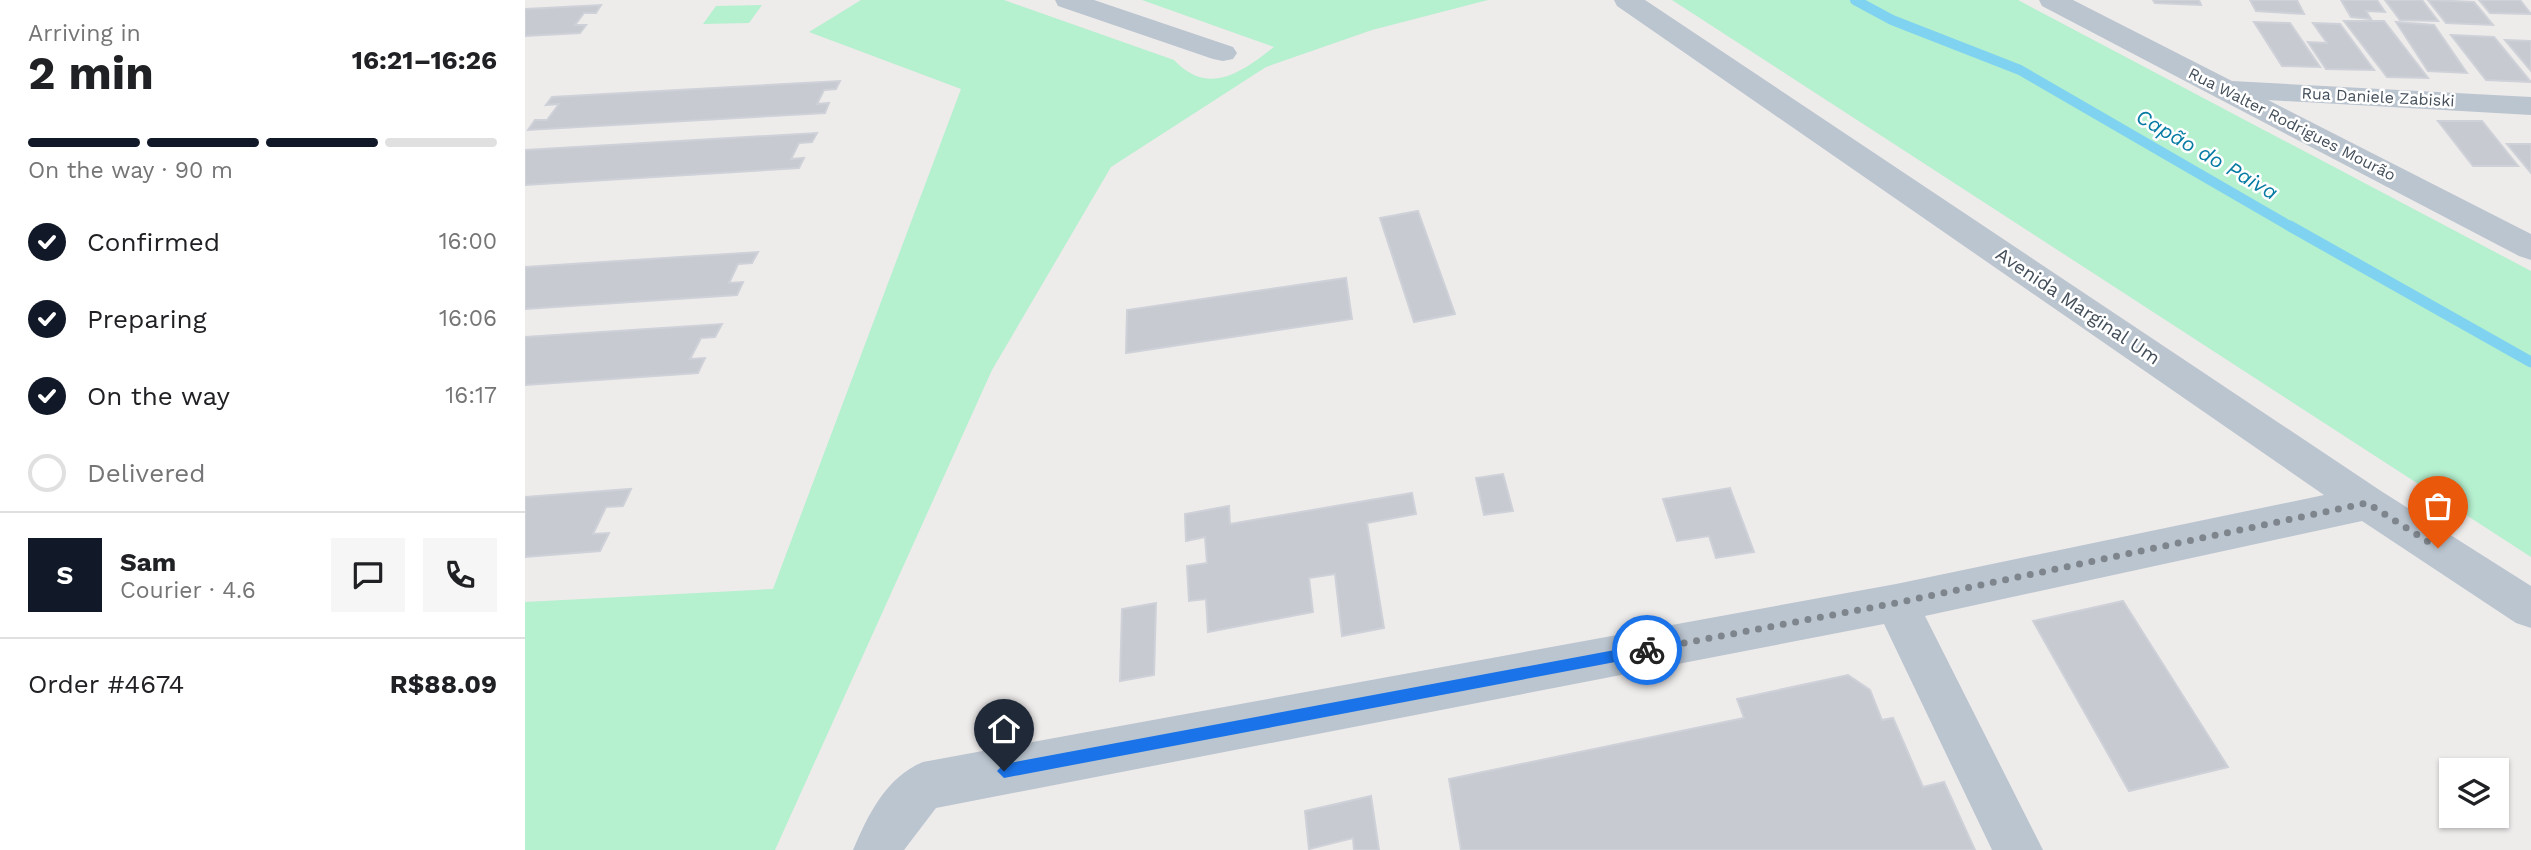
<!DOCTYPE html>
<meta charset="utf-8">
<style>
body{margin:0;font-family:"Work Sans",sans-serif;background:#f6f6f6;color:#202124;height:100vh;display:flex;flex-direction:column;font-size:26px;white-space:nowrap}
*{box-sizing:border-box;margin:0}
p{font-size:23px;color:#757577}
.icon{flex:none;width:38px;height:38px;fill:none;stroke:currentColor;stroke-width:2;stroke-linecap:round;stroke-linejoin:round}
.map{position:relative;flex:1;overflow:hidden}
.drawer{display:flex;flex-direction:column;background:#fff;width:525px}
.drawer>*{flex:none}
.buttons{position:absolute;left:1914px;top:758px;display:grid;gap:14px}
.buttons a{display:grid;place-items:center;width:70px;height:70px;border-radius:0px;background:#fff;box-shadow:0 2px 5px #0004;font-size:35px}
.pin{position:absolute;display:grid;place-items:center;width:60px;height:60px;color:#fff;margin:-72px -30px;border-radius:50% 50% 50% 0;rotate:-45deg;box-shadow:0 0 7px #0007}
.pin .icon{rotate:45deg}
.courier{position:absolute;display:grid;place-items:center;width:70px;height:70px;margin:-35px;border:5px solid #1a73e8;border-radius:50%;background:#fff;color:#222;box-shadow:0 2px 9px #0007}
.head em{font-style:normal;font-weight:700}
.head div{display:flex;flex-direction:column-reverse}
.head{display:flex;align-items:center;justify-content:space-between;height:119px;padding:0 28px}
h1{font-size:46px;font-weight:700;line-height:52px}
.bar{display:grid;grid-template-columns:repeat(4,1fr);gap:10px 7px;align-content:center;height:84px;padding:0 28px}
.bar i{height:9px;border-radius:5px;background:#e0e0e0}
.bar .active{background:#111827}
.bar p{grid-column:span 4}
.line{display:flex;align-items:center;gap:18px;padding:0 28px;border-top:2px solid #e0e0e0}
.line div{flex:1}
.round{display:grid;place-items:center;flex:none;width:74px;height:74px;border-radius:0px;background:#f6f6f6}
ol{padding:0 28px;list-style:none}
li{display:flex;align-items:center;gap:21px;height:77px}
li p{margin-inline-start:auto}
li .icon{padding:7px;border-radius:50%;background:#111827;color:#fff;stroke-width:4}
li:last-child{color:#757577}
li i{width:38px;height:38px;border:4px solid #e0e0e0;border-radius:50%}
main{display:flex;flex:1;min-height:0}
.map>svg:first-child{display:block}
.green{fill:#b5f0cf}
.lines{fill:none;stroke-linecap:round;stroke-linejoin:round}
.stream-far1{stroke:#7fd3f0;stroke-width:10}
.stream{stroke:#7fd3f0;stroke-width:11}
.building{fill:#c7cad1;stroke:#ced1d8;stroke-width:2}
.minor{fill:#bbc5cf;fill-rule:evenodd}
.route{fill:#1a73e8}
.done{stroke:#7f858c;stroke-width:7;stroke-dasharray:0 12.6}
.labels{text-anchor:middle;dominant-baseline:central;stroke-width:5;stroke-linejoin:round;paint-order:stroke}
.far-street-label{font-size:16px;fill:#434e59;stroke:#fff}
.street-label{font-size:19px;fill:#434e59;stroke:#fff}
.water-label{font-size:21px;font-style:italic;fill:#057aa3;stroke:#fff}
</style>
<main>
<section class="drawer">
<div class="head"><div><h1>2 min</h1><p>Arriving in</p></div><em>16:21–16:26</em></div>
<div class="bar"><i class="active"></i><i class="active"></i><i class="active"></i><i></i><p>On the way · 90 m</p></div>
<ol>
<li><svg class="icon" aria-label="check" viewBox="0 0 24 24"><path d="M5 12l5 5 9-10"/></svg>Confirmed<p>16:00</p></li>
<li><svg class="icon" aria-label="check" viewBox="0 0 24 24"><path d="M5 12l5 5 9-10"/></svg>Preparing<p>16:06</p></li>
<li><svg class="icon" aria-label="check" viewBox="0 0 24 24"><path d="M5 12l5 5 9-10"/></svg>On the way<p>16:17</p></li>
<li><i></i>Delivered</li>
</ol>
<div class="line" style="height:126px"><b class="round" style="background:#111827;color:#fff">S</b><div><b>Sam</b><p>Courier · 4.6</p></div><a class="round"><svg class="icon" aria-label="chat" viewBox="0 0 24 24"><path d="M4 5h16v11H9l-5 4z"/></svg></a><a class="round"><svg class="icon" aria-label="phone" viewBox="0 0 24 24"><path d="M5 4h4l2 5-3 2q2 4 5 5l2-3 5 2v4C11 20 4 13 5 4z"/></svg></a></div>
<div class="line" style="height:91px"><div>Order #4674</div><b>R$88.09</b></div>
</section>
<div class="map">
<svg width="2006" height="850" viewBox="0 0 2006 850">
<rect width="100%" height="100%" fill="#eeebeb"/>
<path class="green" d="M336,0H479L649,60C684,97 717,72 749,47L617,0H963L847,30L741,67L586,167L467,370L250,850H0V602L248,589L436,89L284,32Z
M1147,0H1493L2006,271V557Z
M237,5L224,23L178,24L191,6Z"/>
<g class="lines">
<path class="stream-far1" d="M1330,0L1367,20L1495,70L1768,228"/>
<path class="stream" d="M1765,226L2006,362"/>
</g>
<path class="building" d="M1628,0H1674L1676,5L1630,3Z
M1725,0H1772L1779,14L1731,11Z
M1816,0H1852L1860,12L1841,11L1846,19L1826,17Z
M1860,0H1897L1913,21L1875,20Z
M1903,0L1949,2L1968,25L1921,23Z
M1954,0H1995L2006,14L1965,13Z
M76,5L71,13H59L50,25H61L55,33L0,36V9Z
M1819,21H1859L1903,78L1862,77Z
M1729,22L1765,23L1795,67L1757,66Z
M1871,22L1909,25L1942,73L1903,71Z
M1788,23L1815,24L1849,70L1801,69L1783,42L1802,43Z
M1926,35L1969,37L2006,82L1961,80Z
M1980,40L2006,41V71Z
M315,81L311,89L299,90L292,104L304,103L300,113L3,130L10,120H22L34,104L21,105L27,97Z
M1913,121H1957L1993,166H1948Z
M292,133L287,142L274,143L266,159L279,158L274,168L0,185V150Z
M1982,144H2006V173Z
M893,211L930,314L889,322L855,218Z
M233,252L227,263L213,264L204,283L218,282L212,295L0,309V267Z
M821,278L827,319L601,353L602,310Z
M197,324L190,337L176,338L165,359L180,358L173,373L0,385V337Z
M978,474L988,511L959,515L951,478Z
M1205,488L1229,552L1191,558L1184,536L1152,541L1138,499Z
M106,489L98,506L81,507L68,534L84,533L75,551L0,557V497Z
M887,493L891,514L842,523L859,628L817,636L810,574L784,578L788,612L683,632L681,599L664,601L662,566L682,563L680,537L661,541L660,514L704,506L705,524Z
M1598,601L1703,767L1604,791L1508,621Z
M631,603L629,675L595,681L597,609Z
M1323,675L1345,690L1357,720L1368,718L1398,787L1419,782L1450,850H936L924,779L1219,718L1212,699Z
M846,796L854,850H829L828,838L784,849L780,811Z"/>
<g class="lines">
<path class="minor" d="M530,0H569L708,47L712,53L708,59L698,61L688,59L533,6Z
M1089,0H1120L1856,491L2006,586V628L1991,623L1837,521L1400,616L1518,850H1467L1359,624L411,808L379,850H328C343,815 361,777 398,762L1371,584L1799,495L1092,6Z
M1514,0H1548L1707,81L2006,97V115L1743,100L2006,234V260L1994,256L1517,6Z"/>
</g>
<path class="route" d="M1122,644L1129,650L1122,656L479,778L472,771L479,764Z"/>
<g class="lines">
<path class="done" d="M1122,650L1371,603L1842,503L1913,548"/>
</g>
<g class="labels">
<g class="far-street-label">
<text transform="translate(1853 97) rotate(3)">Rua Daniele Zabiski</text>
<text transform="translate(1767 124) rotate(27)">Rua Walter Rodrigues Mourão</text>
</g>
<g class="street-label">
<text transform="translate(1553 306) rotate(34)">Avenida Marginal Um</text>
</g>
<g class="water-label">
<text transform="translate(1682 154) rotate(30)">Capão do Paiva</text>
</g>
</g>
</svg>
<div class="buttons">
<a><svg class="icon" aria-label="layers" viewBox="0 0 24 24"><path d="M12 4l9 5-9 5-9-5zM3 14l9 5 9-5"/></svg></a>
</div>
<div class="pin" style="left:1913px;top:548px;background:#ea580c"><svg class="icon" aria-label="bag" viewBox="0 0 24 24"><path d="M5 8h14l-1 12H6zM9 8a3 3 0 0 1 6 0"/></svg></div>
<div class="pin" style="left:479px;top:771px;background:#1f2937"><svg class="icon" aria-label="home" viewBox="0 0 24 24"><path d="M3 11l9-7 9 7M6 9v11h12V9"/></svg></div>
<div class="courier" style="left:1122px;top:650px"><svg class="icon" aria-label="bike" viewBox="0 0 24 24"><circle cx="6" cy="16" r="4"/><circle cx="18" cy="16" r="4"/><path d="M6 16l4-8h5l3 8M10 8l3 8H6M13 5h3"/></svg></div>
</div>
</main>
